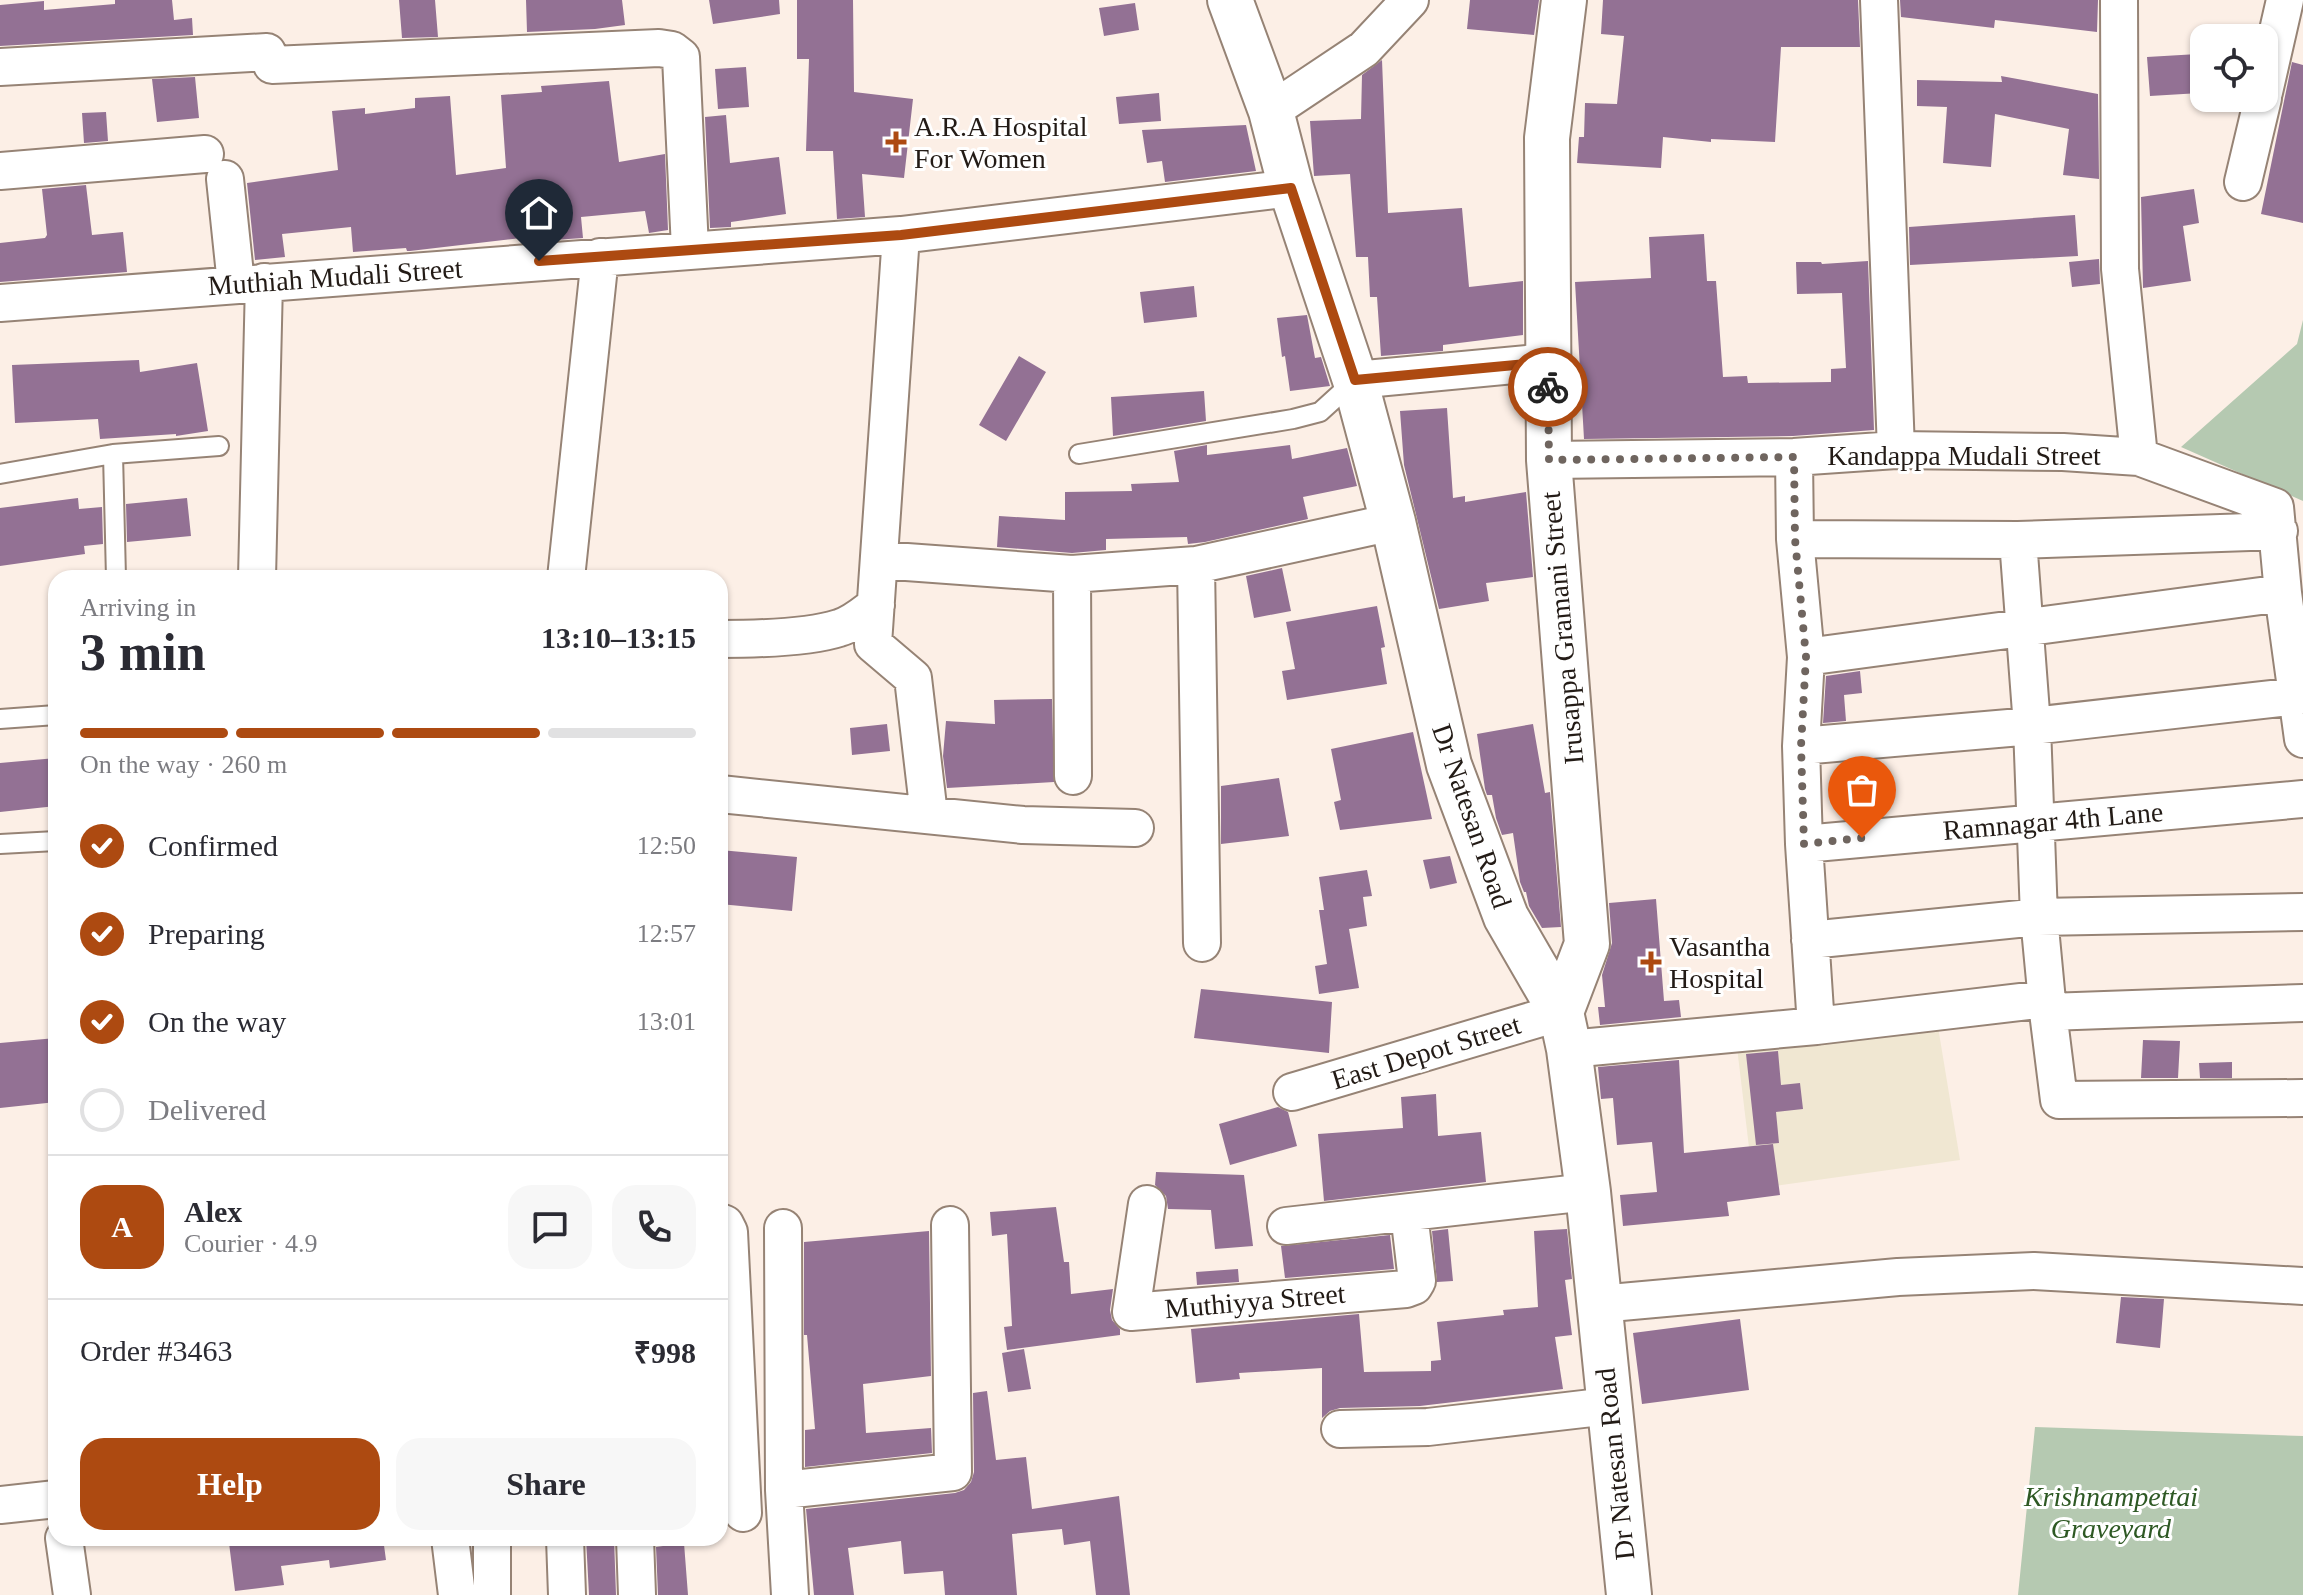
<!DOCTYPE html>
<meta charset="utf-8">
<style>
body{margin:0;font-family:Georgia,serif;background:#f7f7f7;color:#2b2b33;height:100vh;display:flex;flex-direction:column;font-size:30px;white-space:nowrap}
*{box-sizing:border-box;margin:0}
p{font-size:26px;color:#7c7c81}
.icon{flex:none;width:44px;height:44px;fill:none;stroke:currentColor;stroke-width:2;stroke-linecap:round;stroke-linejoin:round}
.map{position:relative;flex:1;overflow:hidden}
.drawer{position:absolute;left:48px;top:570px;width:680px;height:976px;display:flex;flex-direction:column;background:#fff;border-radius:24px;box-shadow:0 2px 6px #0004}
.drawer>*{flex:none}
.fabs{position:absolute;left:2190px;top:24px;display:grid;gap:16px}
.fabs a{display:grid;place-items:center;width:88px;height:88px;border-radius:16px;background:#fff;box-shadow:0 2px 6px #0004;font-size:40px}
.pin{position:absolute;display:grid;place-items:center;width:68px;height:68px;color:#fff;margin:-82px -34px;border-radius:50% 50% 50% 0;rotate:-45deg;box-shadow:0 0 8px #0007}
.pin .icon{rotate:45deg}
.courier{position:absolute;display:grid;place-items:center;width:80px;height:80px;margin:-40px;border:6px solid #ad4a11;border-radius:50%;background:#fff;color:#222;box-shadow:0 2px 10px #0007}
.head em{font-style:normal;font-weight:700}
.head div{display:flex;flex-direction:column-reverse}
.head{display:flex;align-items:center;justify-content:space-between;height:136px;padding:0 32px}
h1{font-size:52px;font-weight:700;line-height:60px}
.bar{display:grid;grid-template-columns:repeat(4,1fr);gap:12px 8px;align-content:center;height:96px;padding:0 32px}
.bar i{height:10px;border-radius:6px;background:#e1e1e2}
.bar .active{background:#ad4a11}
.bar p{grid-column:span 4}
.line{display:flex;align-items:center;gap:20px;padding:0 32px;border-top:2px solid #e1e1e2}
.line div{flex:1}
.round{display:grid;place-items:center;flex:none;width:84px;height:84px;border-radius:24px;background:#f7f7f7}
ol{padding:0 32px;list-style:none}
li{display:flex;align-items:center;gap:24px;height:88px}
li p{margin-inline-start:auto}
li .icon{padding:8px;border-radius:50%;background:#ad4a11;color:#fff;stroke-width:4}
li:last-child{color:#7c7c81}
li i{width:44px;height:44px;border:4px solid #e1e1e2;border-radius:50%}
.cta{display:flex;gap:16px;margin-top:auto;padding:16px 32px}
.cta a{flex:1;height:92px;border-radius:24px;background:#ad4a11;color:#fff;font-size:32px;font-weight:700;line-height:92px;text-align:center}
.cta a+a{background:#f7f7f7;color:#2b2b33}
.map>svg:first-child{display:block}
.education{fill:#f0e7d2}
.green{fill:#b5c9b1}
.building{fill:#937194}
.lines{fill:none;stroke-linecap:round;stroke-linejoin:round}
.lane-casing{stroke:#968375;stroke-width:22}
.street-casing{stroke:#968375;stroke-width:40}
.secondary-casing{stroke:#968375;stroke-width:48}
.lane{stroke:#fff;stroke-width:18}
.street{stroke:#fff;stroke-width:36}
.secondary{stroke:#fff;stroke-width:44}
.done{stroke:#6f655f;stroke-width:8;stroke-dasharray:0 14.4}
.route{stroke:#ad4a11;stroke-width:10}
.poi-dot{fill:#ad4a11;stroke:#fff;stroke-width:3}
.labels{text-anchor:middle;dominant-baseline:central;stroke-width:6;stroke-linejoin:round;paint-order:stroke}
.poi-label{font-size:28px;fill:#231b16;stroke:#fff;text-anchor:start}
.street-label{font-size:28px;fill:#231b16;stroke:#fff}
.park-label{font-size:28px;font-style:italic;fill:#2e5924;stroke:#fff}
</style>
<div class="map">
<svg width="2303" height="1595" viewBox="0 0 2303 1595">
<rect width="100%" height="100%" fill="#fcefe6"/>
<path class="education" d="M1938,1027L1960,1160L1754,1189L1736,1039Z"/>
<path class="green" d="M2303,320V501L2181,447L2297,344Z
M2035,1427L2303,1436V1595H2018Z"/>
<path class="building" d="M115,0H172L174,20L192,18L193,35L0,46V5L44,1V10L115,4Z
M399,0H435L438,37L402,38Z
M526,0H622L625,25L595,29L527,32Z
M709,0H779L780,14L713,24Z
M797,0H853L854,92L913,99L904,178L862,174L865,217L837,219L833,151H806L809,59H797Z
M1470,0H1539L1534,35L1467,29Z
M1603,0H1858L1860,47H1781L1775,142L1711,139V142L1663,137L1661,168L1577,163L1579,137H1584L1585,103L1617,104L1624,36L1601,34Z
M1900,0H2098L2097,32L1995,20L1994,28L1901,17Z
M1135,3L1139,30L1104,36L1099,8Z
M2198,54L2200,93L2150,96L2147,57Z
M1382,60L1388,213L1462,208L1469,287L1523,281V335L1443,345V351L1381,356L1377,297H1370L1368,257H1356L1350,174L1314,176L1310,121L1361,119L1362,75Z
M2292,62L2303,65V223L2261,214Z
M746,67L749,107L718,109L715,69Z
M2001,76L2098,94L2099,179L2063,175L2069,129L1995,114L1991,167L1943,163L1947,107L1917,106V80L2002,82Z
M195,77L199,118L157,122L152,79Z
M609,81L619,162L665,154L668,230L649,233L645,211L581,217L583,238L539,241V236L410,251H407L406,248L353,252L351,227L282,234L285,257L255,260L247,183L338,170L332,111L365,108V114L415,108V98L450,96L456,175L506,168L501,95L542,92L541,86Z
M1159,93L1161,121L1119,124L1116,97Z
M106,112L108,141L84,143L82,113Z
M726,115L730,163L779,157L786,214L731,222V227L710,228L705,117Z
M1246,125L1256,171L1165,182L1162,161L1147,163L1142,130Z
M86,185L92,235L123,232L127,272L0,282V243L45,238L47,235L42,189Z
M2194,189L2199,223L2183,226L2191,281L2143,288L2141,197Z
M2075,215L2078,256L1910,265L1909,227Z
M1704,234L1707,281H1716L1723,377L1747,376L1748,383L1831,382V369L1846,368L1842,293L1797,294L1796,262H1821L1822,264L1868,261L1874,430L1793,436L1584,439L1575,282L1651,278L1649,237Z
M2099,259L2100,284L2072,287L2069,262Z
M1194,286L1197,317L1144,323L1140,292Z
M1307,315L1315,358L1321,357L1330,386L1290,391L1285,356L1282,357L1277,318Z
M1019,356L1046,372L1006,441L979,425Z
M139,360L140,372L197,363L208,431L176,436V434L100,439L98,419L15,423L12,365Z
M1204,391L1206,421L1113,436L1111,397Z
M1447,408L1453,498L1465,496V502L1526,492L1533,577L1486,583L1489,601L1439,609L1404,465L1400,411Z
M1207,445V455L1290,445L1292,459L1347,448L1357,486L1303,497L1308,519L1205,542L1188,544L1187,537L1106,539V550L1072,553L997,547L999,516L1065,520V492L1132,491L1131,484L1179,482L1174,451Z
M78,498L79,509L102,507L103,544L84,546L85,554L0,566V508Z
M187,498L191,536L127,542L126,504Z
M1282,568L1291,611L1254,618L1246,576Z
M1377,606L1385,647L1381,648L1387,684L1287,700L1282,671L1295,669L1286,622Z
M1860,671L1862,693L1844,695L1846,721L1823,723L1826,676Z
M1052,699L1054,782L947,788L943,756L946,721L995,724L994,700Z
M887,724L890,751L852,755L850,728Z
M1533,724L1545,793L1550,792L1561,927L1542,928L1529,906L1526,892H1524L1520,882L1513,833L1502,835L1496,818L1492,795H1487L1485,789L1477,734Z
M1413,732L1432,819L1340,830L1334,802L1341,800L1331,749Z
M56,758V806L0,812V763Z
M1279,778L1289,836L1221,844V786Z
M720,850L797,857L792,911L720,904Z
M1450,856L1457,883L1430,889L1423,860Z
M1367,870L1372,896L1363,897L1367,926L1349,929L1359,988L1319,994L1315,966L1327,964L1319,910H1324L1319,877Z
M1656,899L1664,1001L1679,1000L1681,1017L1600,1025L1598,1007H1605L1602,975L1612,943L1609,903Z
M1201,989L1332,1002L1329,1053L1194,1038Z
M56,1038V1102L0,1108V1043Z
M2143,1040L2180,1041L2178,1078H2141Z
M1778,1051L1781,1085L1800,1083L1803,1109L1776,1112L1779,1143L1756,1145L1746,1054Z
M1679,1060L1684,1153L1773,1144L1780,1195L1727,1202L1729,1216L1623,1226L1620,1195L1657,1192L1652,1142L1617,1145L1613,1098L1601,1099L1598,1067Z
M2232,1062V1078H2200L2199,1063Z
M1436,1094L1438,1136L1481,1132L1486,1182L1324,1201L1318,1134L1403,1128L1401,1097Z
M1278,1107L1288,1112L1297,1146L1230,1165L1219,1124Z
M1156,1172L1244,1175L1253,1246L1215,1249L1211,1210L1168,1209L1166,1196L1155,1185Z
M1056,1207L1064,1262H1069L1071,1294L1113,1289L1110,1310L1112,1320L1120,1329V1335L1007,1350L1004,1327L1012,1326L1007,1234L992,1236L990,1212Z
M1448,1229L1453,1281L1437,1282L1432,1231Z
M1567,1229L1572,1279L1565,1280L1572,1335L1555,1337L1563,1389L1420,1406L1340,1408L1330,1411L1322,1418V1368L1239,1373L1240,1379L1196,1383L1191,1329L1359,1314L1364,1372L1431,1371V1361L1441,1360L1437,1322L1504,1315L1503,1310L1538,1307L1534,1231Z
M929,1231L931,1376L863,1384L866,1433L931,1428L932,1453L805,1467V1430L815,1429L807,1335H804V1242Z
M1390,1235L1394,1269L1285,1278L1281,1246Z
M1238,1269L1239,1282L1197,1285L1196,1272Z
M2121,1297L2164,1299L2160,1348L2116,1343Z
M1740,1319L1749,1390L1642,1404L1633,1333Z
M1024,1349L1031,1389L1008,1392L1002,1353Z
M987,1391L996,1460L1026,1457L1032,1509L1119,1496L1130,1595H1096L1090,1541L1064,1545L1062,1529L1012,1534L1017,1595H945L943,1571L904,1574L901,1541L848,1548L854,1595H814L806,1509L955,1493L964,1490L971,1482L974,1472L973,1393Z
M271,1538H383L386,1560L330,1568L329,1560L281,1566L284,1585L235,1591L229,1543Z
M586,1538H614L616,1595H589Z
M684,1543L688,1595H658L656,1547Z"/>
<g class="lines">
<defs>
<path id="lane" d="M113,454L116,578
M1079,454L1293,419L1320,412L1353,382
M0,474L113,454L219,446
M0,719L56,715
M0,844L56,841"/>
<path id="street" d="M1879,0L1896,450
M2119,0L2120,269L2139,457
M0,67L267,52L272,65L659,48L672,50L681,57L690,249
M2264,92L2285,0
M1271,111L1364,49L1410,0
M0,171L205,154
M225,179L236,284
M2243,182L2263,98
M901,235L873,644L913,678L929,815
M0,303L901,235L1291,188
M1355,380L1547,362
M1794,457L1795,539L1806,657L1801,746L1804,844L1816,1026
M1549,460L1794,457L1896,450L2063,452L2139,457L2275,507L2283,593L2303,739
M1795,539L2018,540L2279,531
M2018,540L2032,726L2039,917L2048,1012L2059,1100L2303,1098
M879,560L1072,574
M1196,565L1202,943
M257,578L264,282
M566,578L600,257
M720,639C753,639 808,638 839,628C853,624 864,614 876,605
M1806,657L2283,593
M1801,746L2032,726L2298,696
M1073,776L1072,574L1196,565L1393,522
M720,794L1023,825L1135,828
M1804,844L2303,799
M1810,940L2039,917L2303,912
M2048,1012L2303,1003
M1569,1049L1816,1026L2046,999
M1292,1092L1561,1012
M1147,1204L1131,1312L1406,1289L1414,1286L1417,1281L1409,1213
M720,1222L725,1224L729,1232L743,1513
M1286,1226L1588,1192
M783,1228L784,1490L790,1595
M1599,1304L1898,1277L2034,1271L2303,1286
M1340,1429L1428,1427L1609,1406
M784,1490L953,1472L950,1225
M0,1505L56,1499
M64,1538L72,1595
M450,1538L457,1595
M565,1538L567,1595
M635,1538L637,1595
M492,1595V1538"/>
<path id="secondary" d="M1230,0L1271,111L1291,188L1355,380L1393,522L1449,765L1506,917L1561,1012L1569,1049L1588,1192L1629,1595
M1561,1012L1587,944L1549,460L1547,138L1564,0"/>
</defs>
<use href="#lane" class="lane-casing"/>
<use href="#street" class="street-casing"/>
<use href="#secondary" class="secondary-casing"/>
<use href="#lane" class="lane"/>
<use href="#street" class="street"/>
<use href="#secondary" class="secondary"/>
</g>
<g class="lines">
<path class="done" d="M1548,387L1549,460L1794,457L1795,539L1806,657L1801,746L1804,844L1862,838"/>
<path class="route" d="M539,261L901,235L1291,188L1355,380L1547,362L1548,387"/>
</g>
<g class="poi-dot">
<path d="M892 130h8v8h8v8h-8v8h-8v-8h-8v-8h8z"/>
<path d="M1647 950h8v8h8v8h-8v8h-8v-8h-8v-8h8z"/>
</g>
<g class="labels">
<g class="poi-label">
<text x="914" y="126">A.R.A Hospital<tspan x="914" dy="32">For Women</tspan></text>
<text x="1669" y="946">Vasantha<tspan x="1669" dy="32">Hospital</tspan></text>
</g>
<g class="street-label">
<text transform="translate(335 277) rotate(-4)">Muthiah Mudali Street</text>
<text x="1964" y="455">Kandappa Mudali Street</text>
<text transform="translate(1562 628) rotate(-95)">Irusappa Gramani Street</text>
<text transform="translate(1472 816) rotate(71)">Dr Natesan Road</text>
<text transform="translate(2053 821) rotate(-5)">Ramnagar 4th Lane</text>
<text transform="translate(1426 1052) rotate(-17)">East Depot Street</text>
<text transform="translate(1255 1301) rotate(-5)">Muthiyya Street</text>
<text transform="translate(1615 1464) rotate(-96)">Dr Natesan Road</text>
</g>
<g class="park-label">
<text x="2111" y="1496">Krishnampettai<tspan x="2111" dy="32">Graveyard</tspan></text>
</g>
</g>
</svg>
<div class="fabs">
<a><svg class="icon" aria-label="locate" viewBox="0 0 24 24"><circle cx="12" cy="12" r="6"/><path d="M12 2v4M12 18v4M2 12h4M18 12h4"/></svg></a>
</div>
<div class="pin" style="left:1862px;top:838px;background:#ea580c"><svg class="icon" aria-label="bag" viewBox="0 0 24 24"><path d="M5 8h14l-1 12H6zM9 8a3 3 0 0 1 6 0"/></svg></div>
<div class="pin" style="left:539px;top:261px;background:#1f2937"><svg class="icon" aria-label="home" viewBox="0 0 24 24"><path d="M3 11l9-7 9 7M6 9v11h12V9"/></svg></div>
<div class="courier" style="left:1548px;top:387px"><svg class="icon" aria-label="bike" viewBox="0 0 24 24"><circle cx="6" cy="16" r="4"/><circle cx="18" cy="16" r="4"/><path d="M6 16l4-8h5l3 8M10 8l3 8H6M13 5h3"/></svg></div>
<section class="drawer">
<div class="head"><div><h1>3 min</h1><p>Arriving in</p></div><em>13:10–13:15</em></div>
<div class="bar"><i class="active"></i><i class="active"></i><i class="active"></i><i></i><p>On the way · 260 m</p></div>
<ol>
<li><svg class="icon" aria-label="check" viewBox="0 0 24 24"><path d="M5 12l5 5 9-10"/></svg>Confirmed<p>12:50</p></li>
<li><svg class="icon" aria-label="check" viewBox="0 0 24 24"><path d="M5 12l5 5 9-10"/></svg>Preparing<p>12:57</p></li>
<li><svg class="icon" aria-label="check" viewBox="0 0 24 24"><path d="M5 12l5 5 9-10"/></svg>On the way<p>13:01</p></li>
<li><i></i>Delivered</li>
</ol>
<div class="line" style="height:144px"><b class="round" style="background:#ad4a11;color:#fff">A</b><div><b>Alex</b><p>Courier · 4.9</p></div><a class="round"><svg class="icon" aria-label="chat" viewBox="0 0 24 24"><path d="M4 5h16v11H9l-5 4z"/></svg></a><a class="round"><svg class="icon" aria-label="phone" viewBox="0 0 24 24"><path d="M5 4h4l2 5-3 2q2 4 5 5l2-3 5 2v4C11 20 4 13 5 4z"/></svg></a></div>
<div class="line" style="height:104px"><div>Order #3463</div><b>₹998</b></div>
<div class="cta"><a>Help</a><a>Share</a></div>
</section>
</div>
